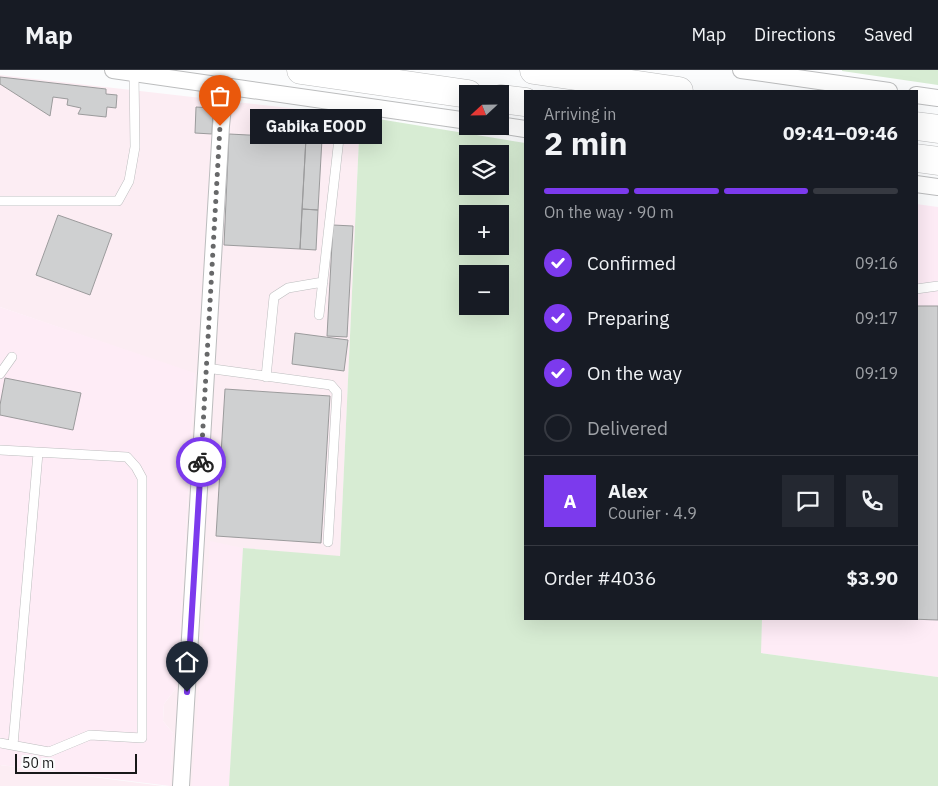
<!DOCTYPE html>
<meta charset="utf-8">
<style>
body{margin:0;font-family:"IBM Plex Sans",sans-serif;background:#242831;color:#f1f3f6;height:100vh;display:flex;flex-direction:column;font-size:19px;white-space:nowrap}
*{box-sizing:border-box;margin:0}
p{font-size:16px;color:#9ea1a6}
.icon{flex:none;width:28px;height:28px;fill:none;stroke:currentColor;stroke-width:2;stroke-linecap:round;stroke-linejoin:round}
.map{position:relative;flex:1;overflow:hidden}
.drawer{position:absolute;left:524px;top:20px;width:394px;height:530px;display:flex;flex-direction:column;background:#171b24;border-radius:0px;box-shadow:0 5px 20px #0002}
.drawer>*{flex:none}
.needle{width:32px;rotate:248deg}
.fabs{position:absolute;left:459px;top:15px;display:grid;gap:10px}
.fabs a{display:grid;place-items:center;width:50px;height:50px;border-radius:0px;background:#171b24;box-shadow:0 5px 20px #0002;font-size:25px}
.scale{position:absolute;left:15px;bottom:12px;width:122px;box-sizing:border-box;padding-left:5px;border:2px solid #181819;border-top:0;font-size:14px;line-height:18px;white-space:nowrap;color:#181819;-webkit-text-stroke:4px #fbfcfd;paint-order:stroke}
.pin{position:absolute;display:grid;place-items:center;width:42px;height:42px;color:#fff;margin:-51px -21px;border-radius:50% 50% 50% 0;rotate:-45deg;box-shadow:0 0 5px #0007}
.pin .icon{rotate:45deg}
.courier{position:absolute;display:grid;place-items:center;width:50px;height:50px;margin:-25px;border:4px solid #7c3aed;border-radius:50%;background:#fff;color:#222;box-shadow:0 1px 6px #0007}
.bubble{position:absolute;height:35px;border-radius:0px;background:#171b24;box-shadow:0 5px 20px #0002;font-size:16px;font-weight:700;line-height:35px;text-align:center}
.summary em{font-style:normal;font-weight:700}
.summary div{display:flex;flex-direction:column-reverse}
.summary{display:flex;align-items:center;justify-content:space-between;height:85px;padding:0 20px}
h1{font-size:32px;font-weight:700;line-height:38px}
.bar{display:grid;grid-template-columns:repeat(4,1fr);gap:8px 5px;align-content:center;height:60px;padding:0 20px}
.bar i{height:6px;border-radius:4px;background:#363941}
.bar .selected{background:#7c3aed}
.bar p{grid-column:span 4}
.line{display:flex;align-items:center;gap:12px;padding:0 20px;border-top:1px solid #363941}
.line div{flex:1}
.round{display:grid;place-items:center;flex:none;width:52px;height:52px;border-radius:0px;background:#242831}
ol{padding:0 20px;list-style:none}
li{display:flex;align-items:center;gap:15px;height:55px}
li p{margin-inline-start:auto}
li .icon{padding:5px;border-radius:50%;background:#7c3aed;color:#fff;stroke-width:4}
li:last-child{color:#9ea1a6}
li i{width:28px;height:28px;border:2px solid #363941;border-radius:50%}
header{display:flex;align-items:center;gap:30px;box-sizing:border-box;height:70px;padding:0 25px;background:#171b24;border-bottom:1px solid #363941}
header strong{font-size:24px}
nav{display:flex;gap:28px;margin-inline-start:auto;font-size:18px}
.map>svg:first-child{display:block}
.commercial{fill:#fcedf3}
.industrial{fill:#feecf6}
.green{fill:#d7ecd3;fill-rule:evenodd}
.building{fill:#cfd0d1;stroke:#9b9b9c}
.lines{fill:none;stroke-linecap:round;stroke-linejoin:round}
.service-casing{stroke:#bcbdbe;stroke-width:10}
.minor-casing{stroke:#bcbdbe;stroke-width:18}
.trunk-casing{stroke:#bcbdbe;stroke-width:29}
.service{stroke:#fff;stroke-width:9}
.minor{stroke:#fff;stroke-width:16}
.trunk{stroke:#fff;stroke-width:28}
.done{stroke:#676869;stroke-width:5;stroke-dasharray:0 9}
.route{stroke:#7c3aed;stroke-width:6}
</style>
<header>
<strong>Map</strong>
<nav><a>Map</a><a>Directions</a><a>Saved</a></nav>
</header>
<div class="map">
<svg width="938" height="716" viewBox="0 0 938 716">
<rect width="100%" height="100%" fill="#fbfcfd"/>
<path class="commercial" d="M0,5L360,46L340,487L243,478L229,716H170L173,663L163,651L164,634L177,617L195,304L0,237Z
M0,695L163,716H0Z"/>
<path class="industrial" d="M916,134L938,137V607L760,583L762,549H916Z
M0,237L195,303L177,617L164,634L163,651L173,663L170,716L0,695Z
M210,471L243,478L229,716H192Z"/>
<path class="green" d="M842,0H938V15L842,1Z
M360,46L525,73V549H762L761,583L938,607V716H229L243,478L340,486ZM468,84H500V116H468ZM468,144H500V176H468ZM468,204H500V236H468Z"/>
<path class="building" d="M0,7L106,19V24L117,25L116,38L107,37L106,47L78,44L81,38L67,35L68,29L53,27L50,46L0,14Z
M196,37L213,38L212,64L195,63Z
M229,64L306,68L300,179L224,175Z
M306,68L322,69L318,140L302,139Z
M302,139L318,140L316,180L300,179Z
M58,145L112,164L90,225L36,205Z
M333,155L353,156L347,267L327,266Z
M916,236H938V550L910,549H916Z
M295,263L348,270L344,301L292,294Z
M5,308L81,323L73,360L0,345V335Z
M225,319L330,326L321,473L216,466Z"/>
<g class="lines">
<defs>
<path id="service" d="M0,131H118L129,111L135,77L134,3
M916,219L938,216
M319,245L343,33
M206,298L331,315L337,322L328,472
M0,304L12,287
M266,307L274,227L288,218L323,212
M0,380L127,387L136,397L142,408V668L90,665L49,682L0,673
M13,675L38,383"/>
<path id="minor" d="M113,0L468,51
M741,0L889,21
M916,25L938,28
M500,55L525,59
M916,114L938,117
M181,716L221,56L225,17"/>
<path id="trunk" d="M301,0L468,24
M534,0L679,21
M500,29L525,32
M916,56L938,59
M916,88L938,91"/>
</defs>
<use href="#service" class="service-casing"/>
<use href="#minor" class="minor-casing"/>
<use href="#trunk" class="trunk-casing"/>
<use href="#service" class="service"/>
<use href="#minor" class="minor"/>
<use href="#trunk" class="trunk"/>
</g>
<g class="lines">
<path class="done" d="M201,392L220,56"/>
<path class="route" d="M187,622L201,392"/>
</g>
</svg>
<div class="fabs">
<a><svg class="needle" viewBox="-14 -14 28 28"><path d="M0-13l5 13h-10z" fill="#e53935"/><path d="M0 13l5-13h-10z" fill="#9ea1a6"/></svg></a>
<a><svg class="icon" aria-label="layers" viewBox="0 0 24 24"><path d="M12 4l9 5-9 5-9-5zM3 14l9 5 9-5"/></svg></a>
<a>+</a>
<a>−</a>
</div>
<div class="scale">50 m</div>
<div class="pin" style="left:220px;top:56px;background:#ea580c"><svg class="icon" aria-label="bag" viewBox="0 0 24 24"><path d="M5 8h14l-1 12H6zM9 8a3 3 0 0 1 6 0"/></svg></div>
<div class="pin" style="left:187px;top:622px;background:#1f2937"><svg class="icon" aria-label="home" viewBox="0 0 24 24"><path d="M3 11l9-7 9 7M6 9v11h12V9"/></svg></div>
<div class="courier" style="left:201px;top:392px"><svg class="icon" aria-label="bike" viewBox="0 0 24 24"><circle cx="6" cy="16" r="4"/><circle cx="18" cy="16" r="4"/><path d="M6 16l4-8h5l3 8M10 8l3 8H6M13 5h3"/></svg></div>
<div class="bubble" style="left:250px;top:39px;width:132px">Gabika EOOD</div>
<section class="drawer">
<div class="summary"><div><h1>2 min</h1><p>Arriving in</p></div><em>09:41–09:46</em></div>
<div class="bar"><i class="selected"></i><i class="selected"></i><i class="selected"></i><i></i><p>On the way · 90 m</p></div>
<ol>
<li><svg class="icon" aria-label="check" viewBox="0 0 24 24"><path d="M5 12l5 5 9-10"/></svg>Confirmed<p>09:16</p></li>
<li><svg class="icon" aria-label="check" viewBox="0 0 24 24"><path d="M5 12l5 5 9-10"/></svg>Preparing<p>09:17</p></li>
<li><svg class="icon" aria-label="check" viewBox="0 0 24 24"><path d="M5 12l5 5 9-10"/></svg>On the way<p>09:19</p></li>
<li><i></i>Delivered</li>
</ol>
<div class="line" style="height:90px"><b class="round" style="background:#7c3aed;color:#fff">A</b><div><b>Alex</b><p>Courier · 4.9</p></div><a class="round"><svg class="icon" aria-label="chat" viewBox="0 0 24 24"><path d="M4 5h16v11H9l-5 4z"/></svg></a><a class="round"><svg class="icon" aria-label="phone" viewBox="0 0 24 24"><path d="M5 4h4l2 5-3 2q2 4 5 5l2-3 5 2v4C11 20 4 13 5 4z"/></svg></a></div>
<div class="line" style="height:65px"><div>Order #4036</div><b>$3.90</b></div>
</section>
</div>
